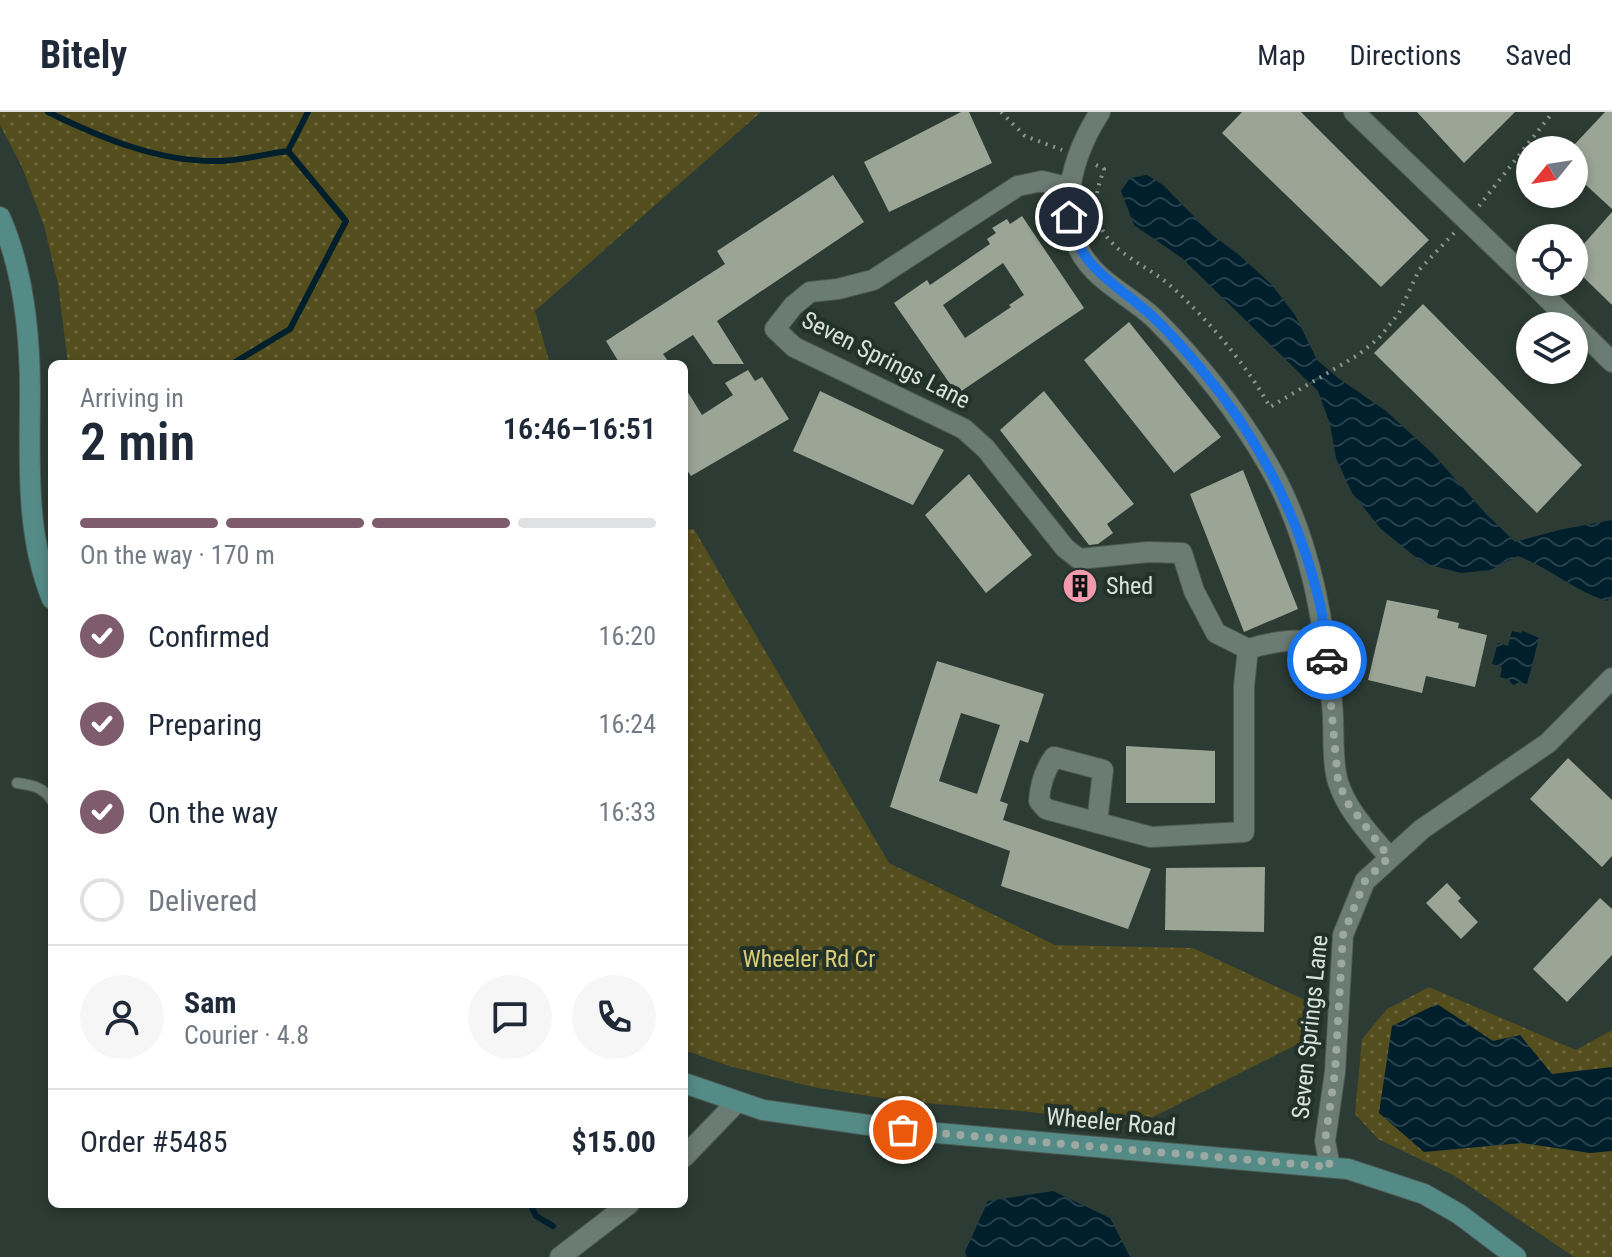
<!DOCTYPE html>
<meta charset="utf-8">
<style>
body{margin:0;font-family:"Roboto Condensed",sans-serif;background:#f6f6f7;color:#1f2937;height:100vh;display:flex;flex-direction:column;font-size:30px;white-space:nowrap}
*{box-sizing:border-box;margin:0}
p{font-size:26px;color:#747a83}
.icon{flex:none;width:44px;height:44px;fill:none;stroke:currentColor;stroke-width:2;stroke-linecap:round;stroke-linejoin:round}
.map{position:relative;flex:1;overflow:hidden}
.drawer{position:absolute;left:48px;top:248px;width:640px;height:848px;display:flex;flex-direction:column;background:#fff;border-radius:12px;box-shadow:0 4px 12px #0003}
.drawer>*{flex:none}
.needle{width:52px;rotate:240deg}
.tools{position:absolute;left:1516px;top:24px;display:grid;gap:16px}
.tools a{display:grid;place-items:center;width:72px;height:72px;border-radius:50%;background:#fff;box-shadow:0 4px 12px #0003;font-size:40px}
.pin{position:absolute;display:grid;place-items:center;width:68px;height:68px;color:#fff;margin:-34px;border:4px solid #fff;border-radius:50%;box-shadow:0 2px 8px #0007}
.courier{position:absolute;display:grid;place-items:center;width:80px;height:80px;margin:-40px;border:6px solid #1a73e8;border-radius:50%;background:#fff;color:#222;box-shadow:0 2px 10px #0007}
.head em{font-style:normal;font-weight:600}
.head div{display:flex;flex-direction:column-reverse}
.head{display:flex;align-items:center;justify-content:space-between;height:136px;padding:0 32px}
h1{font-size:52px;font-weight:600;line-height:60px}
.bar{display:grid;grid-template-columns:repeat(4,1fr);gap:12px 8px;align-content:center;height:96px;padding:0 32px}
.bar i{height:10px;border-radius:6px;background:#e0e1e3}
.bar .selected{background:#7e5c6d}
.bar p{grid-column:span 4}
.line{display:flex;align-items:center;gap:20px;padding:0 32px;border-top:2px solid #e0e1e3}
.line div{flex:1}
.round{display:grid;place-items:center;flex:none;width:84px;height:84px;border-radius:42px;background:#f6f6f7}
ol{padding:0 32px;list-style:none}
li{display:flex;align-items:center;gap:24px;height:88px}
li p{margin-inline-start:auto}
li .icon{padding:8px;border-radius:50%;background:#7e5c6d;color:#fff;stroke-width:4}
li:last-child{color:#747a83}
li i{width:44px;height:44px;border:4px solid #e0e1e3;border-radius:50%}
header{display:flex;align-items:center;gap:48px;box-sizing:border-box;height:112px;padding:0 40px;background:#fff;border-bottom:2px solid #e0e1e3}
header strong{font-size:38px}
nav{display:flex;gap:44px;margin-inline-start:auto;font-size:28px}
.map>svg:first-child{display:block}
.park{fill:url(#park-dots)}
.water{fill:url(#water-waves)}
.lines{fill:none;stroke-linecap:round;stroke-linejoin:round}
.stream{stroke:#001f2d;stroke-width:6}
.building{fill:#9ba596;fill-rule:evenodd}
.service-casing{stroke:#4b5852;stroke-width:12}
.minor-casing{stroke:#4b5852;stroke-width:22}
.secondary-casing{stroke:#4b5852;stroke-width:22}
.path{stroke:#8a9690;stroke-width:4;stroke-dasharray:2 6;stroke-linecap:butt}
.service{stroke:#6b7c74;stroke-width:10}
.minor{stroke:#6b7c74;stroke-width:20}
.secondary{stroke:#558b87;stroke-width:20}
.done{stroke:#9ca8a2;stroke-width:8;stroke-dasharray:0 14.4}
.route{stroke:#1a73e8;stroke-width:10}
.labels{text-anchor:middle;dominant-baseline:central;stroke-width:8;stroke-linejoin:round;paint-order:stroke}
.street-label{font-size:24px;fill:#d9e2dd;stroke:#22312a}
.poi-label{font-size:24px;fill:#d9e2dd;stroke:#22312a;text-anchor:start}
.park-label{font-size:24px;fill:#dacd76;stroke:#22312a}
</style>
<header>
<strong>Bitely</strong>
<nav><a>Map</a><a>Directions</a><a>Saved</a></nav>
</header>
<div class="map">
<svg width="1612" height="1145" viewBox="0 0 1612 1145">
<defs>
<pattern id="park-dots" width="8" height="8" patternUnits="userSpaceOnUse" patternTransform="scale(2)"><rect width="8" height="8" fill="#544d1d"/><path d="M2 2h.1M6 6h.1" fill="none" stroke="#6c663d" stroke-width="1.8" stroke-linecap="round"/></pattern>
<pattern id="water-waves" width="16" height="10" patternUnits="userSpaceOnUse" patternTransform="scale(2)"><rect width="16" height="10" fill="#001f2d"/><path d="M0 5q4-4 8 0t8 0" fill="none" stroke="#253f4b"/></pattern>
</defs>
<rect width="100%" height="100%" fill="#2c3b34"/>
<path class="park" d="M0,0H761L535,199L550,252H68L58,172L44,114L22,55L0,13Z
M694,417L889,751L1055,833L1193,836L1305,888L1304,929L1137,1013L1021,999L900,989L813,975L729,954L684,938V418Z
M1429,875L1576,938L1612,918V1145H1574L1453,1063L1378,1027L1355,1002L1362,927L1387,897Z"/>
<path class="water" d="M1147,63L1163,73L1212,123L1238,142L1271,172L1295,203L1317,248L1338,266L1386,299L1433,342L1486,402L1515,430L1559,418L1612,408V483L1607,489C1575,479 1550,456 1518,444L1490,458L1461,461L1423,451L1381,417L1352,381L1336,346L1330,312L1318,279L1182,146L1134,113L1121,79L1130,66Z
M1512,519L1521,521L1523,519L1539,526L1527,572L1520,570L1513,573L1508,567L1500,565L1502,555L1492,552L1498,531L1508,534Z
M1437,892L1493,929L1520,923L1552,962L1612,955V1039L1590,1041L1522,1031L1424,1040L1379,1001L1392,914Z
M1053,1079L1110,1106L1130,1145H967L965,1140L988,1089Z"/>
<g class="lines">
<path class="stream" d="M48,0C101,26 161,51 221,49C243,48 266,42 288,39
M288,39L308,0
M232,252L290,217L346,109L288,39
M530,1092L536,1104L553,1114"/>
</g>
<path class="building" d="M961,0H969L992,51L889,100L864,50Z
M1242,0H1301L1429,128L1381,175L1222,21Z
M1417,0H1515L1464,51Z
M1605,0H1612V97L1574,62V33Z
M833,63L864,110L717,209L744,252H713L693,223L663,242L670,252H620L606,229L725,152L717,139Z
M1612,100V193L1574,156V143Z
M1022,104L1084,196L957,282L894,191L927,168L930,173L990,132L987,127L996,121L992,116L1007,107L1010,112ZM1003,151L1024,183L1009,193L1011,195L965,226L943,193Z
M1423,192L1582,353L1537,401L1374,241Z
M1129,210L1221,325L1174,361L1084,248Z
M748,258L755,269L762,265L789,307L691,364L684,354V274L702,303L733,283L725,271Z
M820,279L944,338L913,393L793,339Z
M1044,279L1134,392L1107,412L1113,421L1098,432L1089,433L1000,318Z
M1243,358L1298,497L1244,520L1190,382Z
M969,362L1032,443L986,481L925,403Z
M1387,488L1439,498L1437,506L1459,511L1458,516L1487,523L1475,575L1426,564L1422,581L1368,568Z
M937,549L1044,582L1028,631L1020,628L1000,689L1008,692L1003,708L1151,757L1128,817L1001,774L1010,739L890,695ZM961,601L1000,613L977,682L939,669Z
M1126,634L1215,639V691H1126Z
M1568,646L1612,688V744L1602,755L1530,687Z
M1265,755L1264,820L1165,818L1166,756Z
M1447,771L1461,786L1458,789L1478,810L1461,827L1426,791Z
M1600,786L1612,797V843L1567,890L1533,857Z"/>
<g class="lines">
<defs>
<path id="service" d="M17,671C32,673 44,675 52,689"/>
<path id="minor" d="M1100,0C1068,50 1050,121 1101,165C1118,180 1138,191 1154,206C1198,250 1238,300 1269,354C1311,427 1324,510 1332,592C1335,617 1331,646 1338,670C1347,699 1371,723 1389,745
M1354,0L1530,169
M1070,76L1042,69L1018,74L873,168L838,177L810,180L793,194L775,217L794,235L964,317L986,337L1065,436L1079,447L1148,440L1182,441L1194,479L1216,521L1248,537
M1531,170L1612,250
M1097,711L1103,658L1054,645C1044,659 1040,672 1039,689L1046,697L1151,725L1244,720V574L1248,537C1275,529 1297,526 1325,531
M684,1045L737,990
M1330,1055L1325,1029L1335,960L1343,823L1365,769L1422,717L1548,631L1612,566
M560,1145L629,1092"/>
<path id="secondary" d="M0,105C24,159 30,221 30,280C30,349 25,421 52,487
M684,971L763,998L903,1018L1348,1057L1424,1082L1459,1102L1516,1145"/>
</defs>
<use href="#service" class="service-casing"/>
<use href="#minor" class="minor-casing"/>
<use href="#secondary" class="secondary-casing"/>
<path class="path" d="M1001,0L1025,24L1062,38
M1096,53L1104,57C1098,75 1092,92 1099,111C1111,142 1149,154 1172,175C1210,210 1245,251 1270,295L1358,243L1379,226L1399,201L1419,158L1454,121
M1479,94L1553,0"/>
<use href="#service" class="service"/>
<use href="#minor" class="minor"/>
<use href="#secondary" class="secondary"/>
</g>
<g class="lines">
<path class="done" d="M903,1018L1330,1055L1325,1029L1335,960L1343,823L1365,769L1389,745L1347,690L1338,669L1327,548"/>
<path class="route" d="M1069,105C1080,158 1115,170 1152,204C1169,220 1186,239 1201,257C1258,325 1298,402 1319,488C1324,507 1325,528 1327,548"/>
</g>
<defs>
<symbol id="building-disc" viewBox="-11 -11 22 22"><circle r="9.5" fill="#f29aae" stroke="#22312a"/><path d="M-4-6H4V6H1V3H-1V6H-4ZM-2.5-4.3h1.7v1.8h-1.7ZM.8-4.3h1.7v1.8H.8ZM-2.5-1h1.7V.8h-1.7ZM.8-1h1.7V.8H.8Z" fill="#111"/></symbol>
</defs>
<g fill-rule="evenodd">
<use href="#building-disc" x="1060" y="454" width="40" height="40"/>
</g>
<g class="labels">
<g class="street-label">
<text transform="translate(886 248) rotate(27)">Seven Springs Lane</text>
<text transform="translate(1310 915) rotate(-84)">Seven Springs Lane</text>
<text transform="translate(1111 1010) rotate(5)">Wheeler Road</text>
</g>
<g class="poi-label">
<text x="1106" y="474">Shed</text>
</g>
<g class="park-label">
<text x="809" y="847">Wheeler Rd Cr</text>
</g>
</g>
</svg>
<div class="tools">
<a><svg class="needle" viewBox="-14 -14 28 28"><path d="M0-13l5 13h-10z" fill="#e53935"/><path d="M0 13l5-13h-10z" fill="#747a83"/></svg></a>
<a><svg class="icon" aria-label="locate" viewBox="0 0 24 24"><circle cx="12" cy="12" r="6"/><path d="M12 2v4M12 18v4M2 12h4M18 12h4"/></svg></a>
<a><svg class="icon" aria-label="layers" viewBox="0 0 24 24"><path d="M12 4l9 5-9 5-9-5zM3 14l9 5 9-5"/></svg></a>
</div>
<div class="pin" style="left:903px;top:1018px;background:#ea580c"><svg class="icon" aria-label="bag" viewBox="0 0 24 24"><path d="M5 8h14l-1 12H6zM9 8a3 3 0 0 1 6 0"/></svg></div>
<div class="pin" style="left:1069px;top:105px;background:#1f2937"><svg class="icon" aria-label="home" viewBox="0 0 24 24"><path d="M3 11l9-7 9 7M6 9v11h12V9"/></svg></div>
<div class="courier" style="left:1327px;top:548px"><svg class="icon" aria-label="car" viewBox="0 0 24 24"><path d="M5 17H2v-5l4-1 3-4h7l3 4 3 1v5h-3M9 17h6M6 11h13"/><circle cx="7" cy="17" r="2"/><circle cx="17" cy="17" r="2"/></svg></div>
<section class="drawer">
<div class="head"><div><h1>2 min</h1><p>Arriving in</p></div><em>16:46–16:51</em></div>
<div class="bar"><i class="selected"></i><i class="selected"></i><i class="selected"></i><i></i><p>On the way · 170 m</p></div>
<ol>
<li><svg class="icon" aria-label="check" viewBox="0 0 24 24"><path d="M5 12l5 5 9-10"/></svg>Confirmed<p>16:20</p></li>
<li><svg class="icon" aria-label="check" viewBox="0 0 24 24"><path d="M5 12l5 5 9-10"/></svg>Preparing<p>16:24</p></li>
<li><svg class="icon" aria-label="check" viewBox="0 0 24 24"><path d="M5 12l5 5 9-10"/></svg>On the way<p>16:33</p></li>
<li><i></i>Delivered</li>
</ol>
<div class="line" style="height:144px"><a class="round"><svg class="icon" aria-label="person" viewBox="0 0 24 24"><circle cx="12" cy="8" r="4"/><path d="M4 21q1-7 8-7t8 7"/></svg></a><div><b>Sam</b><p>Courier · 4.8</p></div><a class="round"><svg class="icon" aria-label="chat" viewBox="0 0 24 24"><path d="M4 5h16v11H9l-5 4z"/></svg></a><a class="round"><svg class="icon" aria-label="phone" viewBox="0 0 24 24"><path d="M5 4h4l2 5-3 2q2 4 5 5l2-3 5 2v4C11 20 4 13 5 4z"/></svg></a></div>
<div class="line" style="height:104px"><div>Order #5485</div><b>$15.00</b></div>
</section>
</div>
